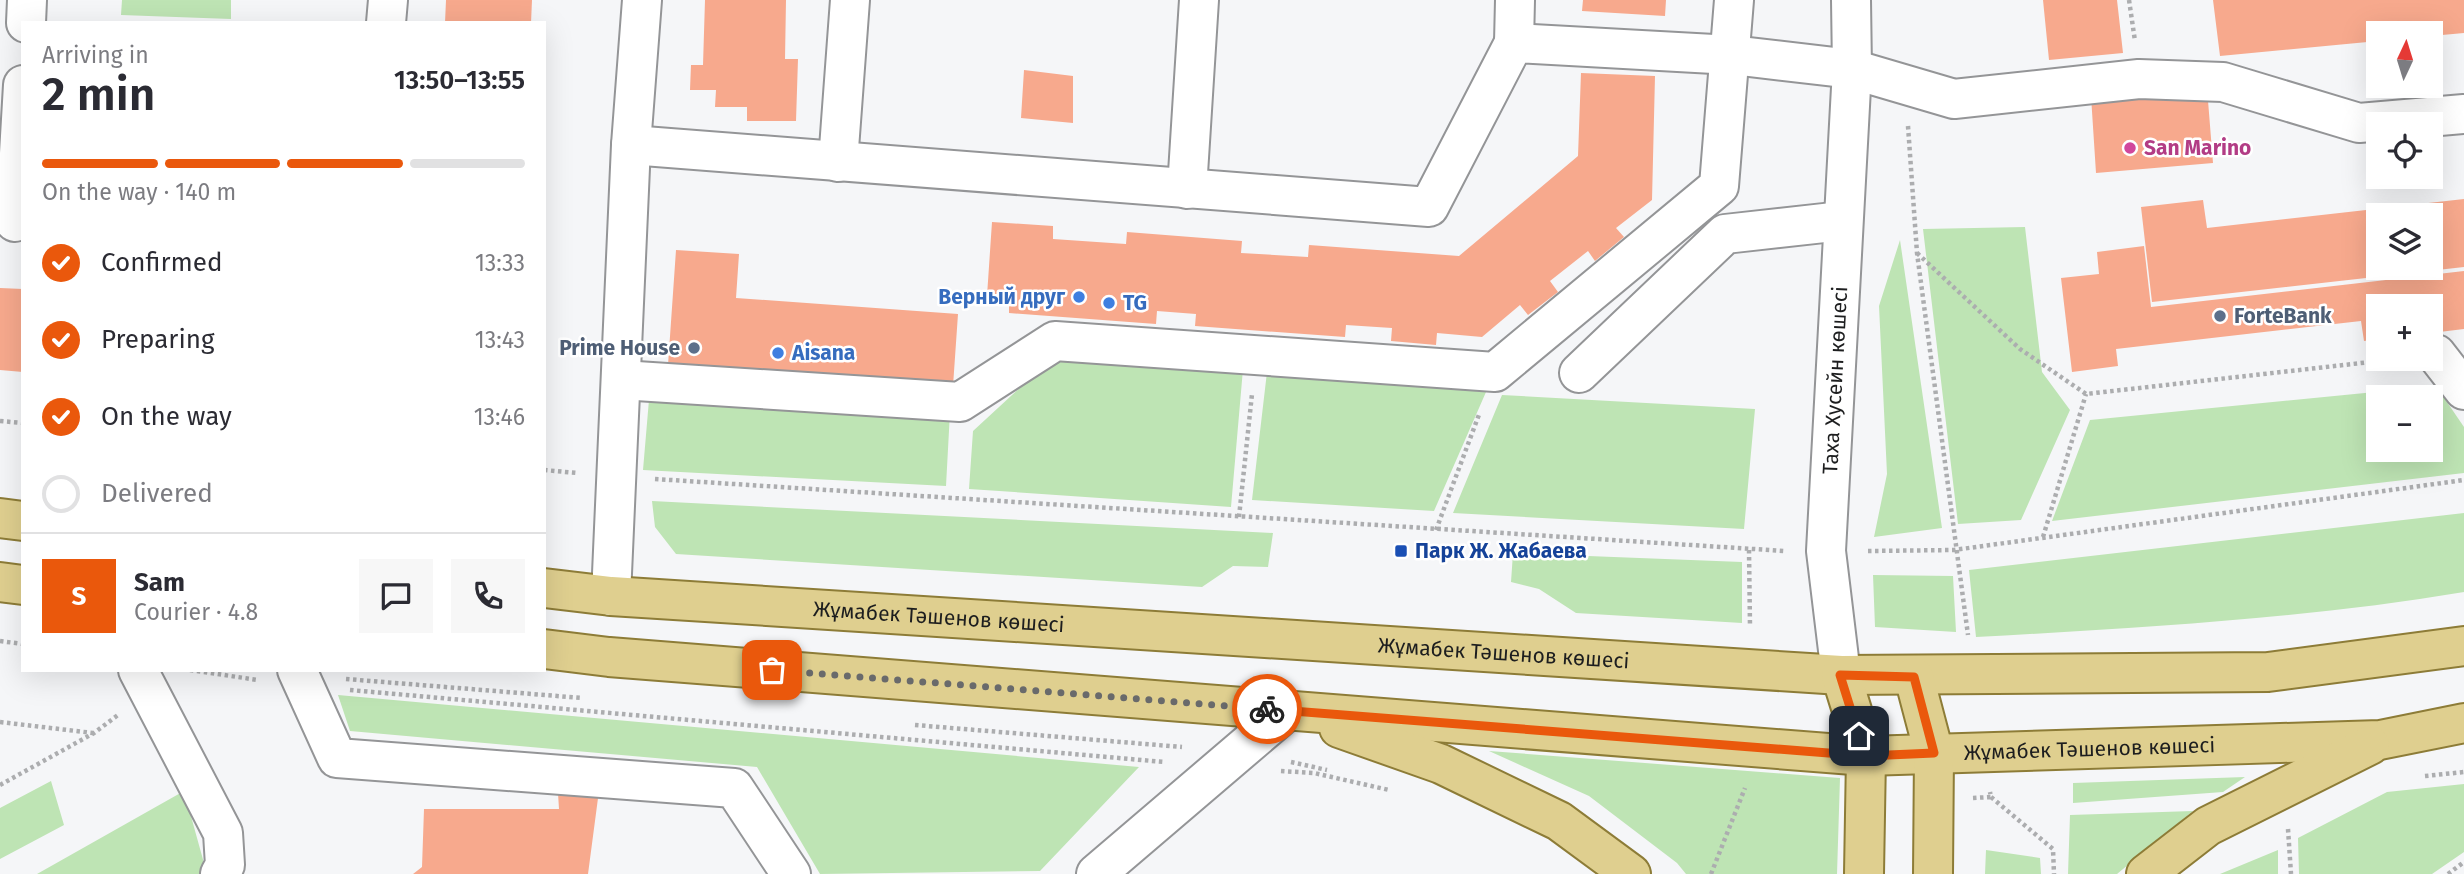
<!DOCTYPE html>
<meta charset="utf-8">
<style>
body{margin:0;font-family:"Fira Sans",sans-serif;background:#f7f7f7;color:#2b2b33;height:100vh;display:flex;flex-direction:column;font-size:26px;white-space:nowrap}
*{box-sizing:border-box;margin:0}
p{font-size:23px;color:#7c7c81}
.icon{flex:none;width:38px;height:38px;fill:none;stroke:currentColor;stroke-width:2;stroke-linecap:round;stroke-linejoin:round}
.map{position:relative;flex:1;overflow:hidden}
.panel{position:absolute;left:21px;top:21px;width:525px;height:651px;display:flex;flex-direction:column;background:#fff;border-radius:0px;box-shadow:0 7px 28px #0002}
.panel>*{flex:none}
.needle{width:46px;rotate:4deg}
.controls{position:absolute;left:2366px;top:21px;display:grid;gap:14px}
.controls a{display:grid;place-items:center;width:77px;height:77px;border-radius:0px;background:#fff;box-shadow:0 7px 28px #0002;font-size:35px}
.pin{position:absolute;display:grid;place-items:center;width:60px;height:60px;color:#fff;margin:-30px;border-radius:14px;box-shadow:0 4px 10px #0006}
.courier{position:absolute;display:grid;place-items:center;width:70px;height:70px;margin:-35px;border:5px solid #ea580c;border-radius:50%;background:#fff;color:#222;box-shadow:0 2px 9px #0007}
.head em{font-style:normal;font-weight:600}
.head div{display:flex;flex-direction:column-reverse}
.head{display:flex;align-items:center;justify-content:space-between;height:119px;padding:0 21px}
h1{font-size:46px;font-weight:600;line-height:52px}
.bar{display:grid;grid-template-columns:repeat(4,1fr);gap:10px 7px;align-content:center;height:84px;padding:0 21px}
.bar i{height:9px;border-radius:5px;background:#e1e1e2}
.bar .active{background:#ea580c}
.bar p{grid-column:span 4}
.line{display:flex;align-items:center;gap:18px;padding:0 21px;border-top:2px solid #e1e1e2}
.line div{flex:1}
.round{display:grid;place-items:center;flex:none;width:74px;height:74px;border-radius:0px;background:#f7f7f7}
ol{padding:0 21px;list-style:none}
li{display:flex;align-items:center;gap:21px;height:77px}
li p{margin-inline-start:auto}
li .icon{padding:7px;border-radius:50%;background:#ea580c;color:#fff;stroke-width:4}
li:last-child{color:#7c7c81}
li i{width:38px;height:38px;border:4px solid #e1e1e2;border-radius:50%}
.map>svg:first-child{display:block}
.green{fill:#bee4b4;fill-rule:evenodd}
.building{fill:#f7a98d;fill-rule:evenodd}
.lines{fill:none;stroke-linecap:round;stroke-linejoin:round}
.minor-casing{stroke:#949597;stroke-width:42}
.major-casing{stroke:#8d7c37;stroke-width:42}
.path{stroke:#acadaf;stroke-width:4.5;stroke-dasharray:3.5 3.5;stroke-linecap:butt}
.minor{stroke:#fff;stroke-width:38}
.major{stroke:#dfcf8f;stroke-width:38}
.done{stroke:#696a6b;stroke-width:7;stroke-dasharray:0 12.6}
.route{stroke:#ea580c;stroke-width:9}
.hotel-dot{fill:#d1479c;stroke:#fff;stroke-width:2.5}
.shop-dot{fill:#3f7fe0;stroke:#fff;stroke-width:2.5}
.service-dot{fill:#5c6f8a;stroke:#fff;stroke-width:2.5}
.transit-dot{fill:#1a4fb4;stroke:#fff;stroke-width:2.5}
.labels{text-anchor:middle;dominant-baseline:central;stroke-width:5;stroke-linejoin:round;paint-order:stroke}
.hotel-label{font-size:21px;font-weight:bold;fill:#b23c85;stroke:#fff;text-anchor:start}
.shop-label{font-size:21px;font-weight:bold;fill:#366cbe;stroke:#fff;text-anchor:start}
.service-label{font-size:21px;font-weight:bold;fill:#4e5e75;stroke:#fff;text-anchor:start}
.street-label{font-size:21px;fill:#1d1e1f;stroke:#fff}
.transit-label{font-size:21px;font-weight:bold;fill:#164399;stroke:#fff;text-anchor:start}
</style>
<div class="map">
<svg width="2464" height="874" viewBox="0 0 2464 874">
<rect width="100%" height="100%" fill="#f5f6f8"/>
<path class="green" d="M122,0H231V19L121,15Z
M2025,227L2042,372L2070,410L2021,520L1958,524L1923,229Z
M1900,240L1942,528L1874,537L1887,474L1879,306Z
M1060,351L1243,369L1231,507L969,489L973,431Z
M1267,372L1486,392L1434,511L1252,500Z
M2436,386L2464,427V473L2052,521L2090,420ZM2378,397H2431V450H2378Z
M650,388L950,412L946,486L643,470Z
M1502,395L1755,409L1744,529L1453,513Z
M652,501L1273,533L1268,567L1233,566L1202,587L676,554L655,527Z
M2464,513V592C2303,619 2139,628 1976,637L1969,570Z
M1513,553L1742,562V623L1576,613L1539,589L1511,582Z
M1873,575L1953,576L1956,632L1875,627Z
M338,695L1139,767L1040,871L820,874L757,767L350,731Z
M1489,751L1840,778L1837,874H1686L1677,863L1589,796Z
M2245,777L2223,792L2073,803V783Z
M51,781L64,825L0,859V808Z
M2464,784V852L2432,874H2299L2298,838L2387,792Z
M184,791L207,874H37Z
M2193,811L2117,874H2068L2070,815Z
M1986,850L2040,858L2041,874H1985Z
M2278,850V874H2220Z"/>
<path class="building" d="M446,0H532L531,23H445Z
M705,0H786L785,59H798L796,121H747V107H715L716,90H690L691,65H703Z
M1583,0H1666L1665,16L1582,11Z
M2043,0H2117L2123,53L2049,60Z
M2213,0H2464V33L2431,36V33H2378V41L2220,56Z
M1024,70L1073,76V123L1021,118Z
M1581,73L1655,76L1652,200L1616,228L1624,237L1595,261L1588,251L1550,281L1558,292L1528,315L1520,305L1482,337L1437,333L1436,345L1391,341L1392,328L1346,325L1345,337L1195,326L1196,314L1157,311L1156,324L1009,313V297L987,296L992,222L1053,226V239L1126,244L1127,232L1242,241L1241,253L1308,257L1309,245L1459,256L1578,156Z
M2207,88L2213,163L2096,173L2091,96Z
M2464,199V267L2152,302L2141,207L2203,200L2207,228ZM2378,215H2431V268H2378Z
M2144,246L2151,307L2464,271V329L2431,333V306H2378V339L2364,341L2361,321L2116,349L2118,366L2072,372L2061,278L2099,274L2097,252Z
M676,250L739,254L736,298L958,314L953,386L668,365Z
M0,288L23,289V372L0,370Z
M557,777L600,783L588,874H413L422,867L424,809H559Z"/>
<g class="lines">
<defs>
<g id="minor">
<path d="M26,23L27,0"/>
<path d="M386,23L388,0"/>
<path d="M1514,43L1515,0"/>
<path d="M631,145L1429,207L1514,43L1732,55L1852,69L1954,99L2139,79L2223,82L2359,123L2464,114"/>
<path d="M838,162L850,0"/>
<path d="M1187,189L1199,0"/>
<path d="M15,222L23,85"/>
<path d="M2436,354L2464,390"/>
<path d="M1579,373L1725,234L1842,221"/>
<path d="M621,380L960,402L1055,341L1495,372L1719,186L1734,0"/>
<path d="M611,596L631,145L642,0"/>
<path d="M138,670L223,833L225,865L220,874"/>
<path d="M297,670L337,758L734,788L791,874"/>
<path id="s1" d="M1841,675L1826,551L1852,69L1851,0"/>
<path d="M1096,874L1288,710"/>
</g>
<g id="major">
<path d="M0,518L23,521"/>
<path d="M0,582L23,585"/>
<path id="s2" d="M544,588L611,596L1841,675L2268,672L2464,646"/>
<path id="s3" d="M544,649L609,657L1866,756L2380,740L2464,723"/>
<path d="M1841,675L1866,756L1864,874"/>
<path d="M1914,677L1934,753L1933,874"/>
<path d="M1339,728L1441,764L1559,821L1631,874"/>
<path d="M2146,874L2208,826L2370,745"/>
</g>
</defs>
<use href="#minor" class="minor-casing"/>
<use href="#major" class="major-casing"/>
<path class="path" d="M2129,0L2135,41
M1908,126L1917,253L1968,635
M1917,253L2020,349L2086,394L2397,359
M0,421L23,423
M544,470L577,473
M655,479L1785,551
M1239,517L1252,394
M1436,530L1480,412
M2043,537L2086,394
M1749,550L1750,627
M1868,551L1954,550L2464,480
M0,641L23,644
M190,670L258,680
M346,679L582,698
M350,690L1164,762
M0,722L93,733
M915,725L1182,747
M1291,762L1327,770
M1281,771L1314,773L1389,790
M2425,776L2464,772
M0,785L94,733L118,715
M1991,797L2053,849L2054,874
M1973,798L1991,797L1990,792
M2288,829L2291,874
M1711,874L1745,788
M2448,874L2464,862"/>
<use href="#minor" class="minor"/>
<use href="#major" class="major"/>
</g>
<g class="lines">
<path class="done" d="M772,670L1267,709"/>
<path class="route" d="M1267,709L1866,756L1934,753L1914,677L1840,675L1859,736"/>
</g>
<circle class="hotel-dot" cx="2130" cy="148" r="7"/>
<g class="shop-dot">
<circle cx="1079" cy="297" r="7"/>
<circle cx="1109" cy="303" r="7"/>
<circle cx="778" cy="353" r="7"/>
</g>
<g class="service-dot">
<circle cx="2220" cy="316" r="7"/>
<circle cx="694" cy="348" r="7"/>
</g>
<rect class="transit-dot" x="1394" y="544" width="14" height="14" rx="3.5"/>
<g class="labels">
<g class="hotel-label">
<text x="2144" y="148">San Marino</text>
</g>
<g class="shop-label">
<text x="1065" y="297" text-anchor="end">Верный друг</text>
<text x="1123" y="303">TG</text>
<text x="792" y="353">Aisana</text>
</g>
<g class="service-label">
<text x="2234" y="316">ForteBank</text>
<text x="680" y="348" text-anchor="end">Prime House</text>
</g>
<g class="street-label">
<text stroke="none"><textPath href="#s1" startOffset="296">Таха Хусейн көшесі</textPath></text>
<text stroke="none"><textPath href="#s2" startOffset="396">Жұмабек Тәшенов көшесі</textPath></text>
<text stroke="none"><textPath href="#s2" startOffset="962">Жұмабек Тәшенов көшесі</textPath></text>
<text stroke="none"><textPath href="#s3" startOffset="1550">Жұмабек Тәшенов көшесі</textPath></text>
</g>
<g class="transit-label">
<text x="1415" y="551">Парк Ж. Жабаева</text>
</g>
</g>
</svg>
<div class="controls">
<a><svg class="needle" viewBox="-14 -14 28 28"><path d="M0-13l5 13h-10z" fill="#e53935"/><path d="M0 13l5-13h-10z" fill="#7c7c81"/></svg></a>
<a><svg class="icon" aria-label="locate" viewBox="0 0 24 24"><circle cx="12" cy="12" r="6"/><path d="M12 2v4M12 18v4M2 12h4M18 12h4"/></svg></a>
<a><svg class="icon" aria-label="layers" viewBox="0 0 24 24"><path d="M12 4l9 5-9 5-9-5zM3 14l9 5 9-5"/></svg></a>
<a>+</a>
<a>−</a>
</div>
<div class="pin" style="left:772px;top:670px;background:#ea580c"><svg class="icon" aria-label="bag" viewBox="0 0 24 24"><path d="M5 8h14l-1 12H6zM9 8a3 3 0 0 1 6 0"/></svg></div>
<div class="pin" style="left:1859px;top:736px;background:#1f2937"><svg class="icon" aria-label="home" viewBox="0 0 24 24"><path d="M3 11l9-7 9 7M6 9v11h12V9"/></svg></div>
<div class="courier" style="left:1267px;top:709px"><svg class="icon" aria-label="bike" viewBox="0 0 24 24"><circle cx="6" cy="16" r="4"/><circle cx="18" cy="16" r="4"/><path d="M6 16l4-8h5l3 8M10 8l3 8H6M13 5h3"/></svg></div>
<section class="panel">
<div class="head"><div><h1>2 min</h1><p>Arriving in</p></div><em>13:50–13:55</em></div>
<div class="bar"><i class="active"></i><i class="active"></i><i class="active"></i><i></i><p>On the way · 140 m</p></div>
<ol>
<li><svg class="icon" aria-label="check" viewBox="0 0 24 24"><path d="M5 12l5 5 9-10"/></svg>Confirmed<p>13:33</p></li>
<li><svg class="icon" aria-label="check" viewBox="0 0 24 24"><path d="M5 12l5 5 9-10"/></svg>Preparing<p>13:43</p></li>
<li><svg class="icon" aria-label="check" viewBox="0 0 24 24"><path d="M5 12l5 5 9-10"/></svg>On the way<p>13:46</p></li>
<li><i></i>Delivered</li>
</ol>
<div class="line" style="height:126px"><b class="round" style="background:#ea580c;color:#fff">S</b><div><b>Sam</b><p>Courier · 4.8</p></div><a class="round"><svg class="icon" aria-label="chat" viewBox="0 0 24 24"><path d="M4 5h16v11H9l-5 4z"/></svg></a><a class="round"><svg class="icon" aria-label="phone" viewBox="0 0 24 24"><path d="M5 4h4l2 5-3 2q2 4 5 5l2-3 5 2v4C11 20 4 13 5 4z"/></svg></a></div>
</section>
</div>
